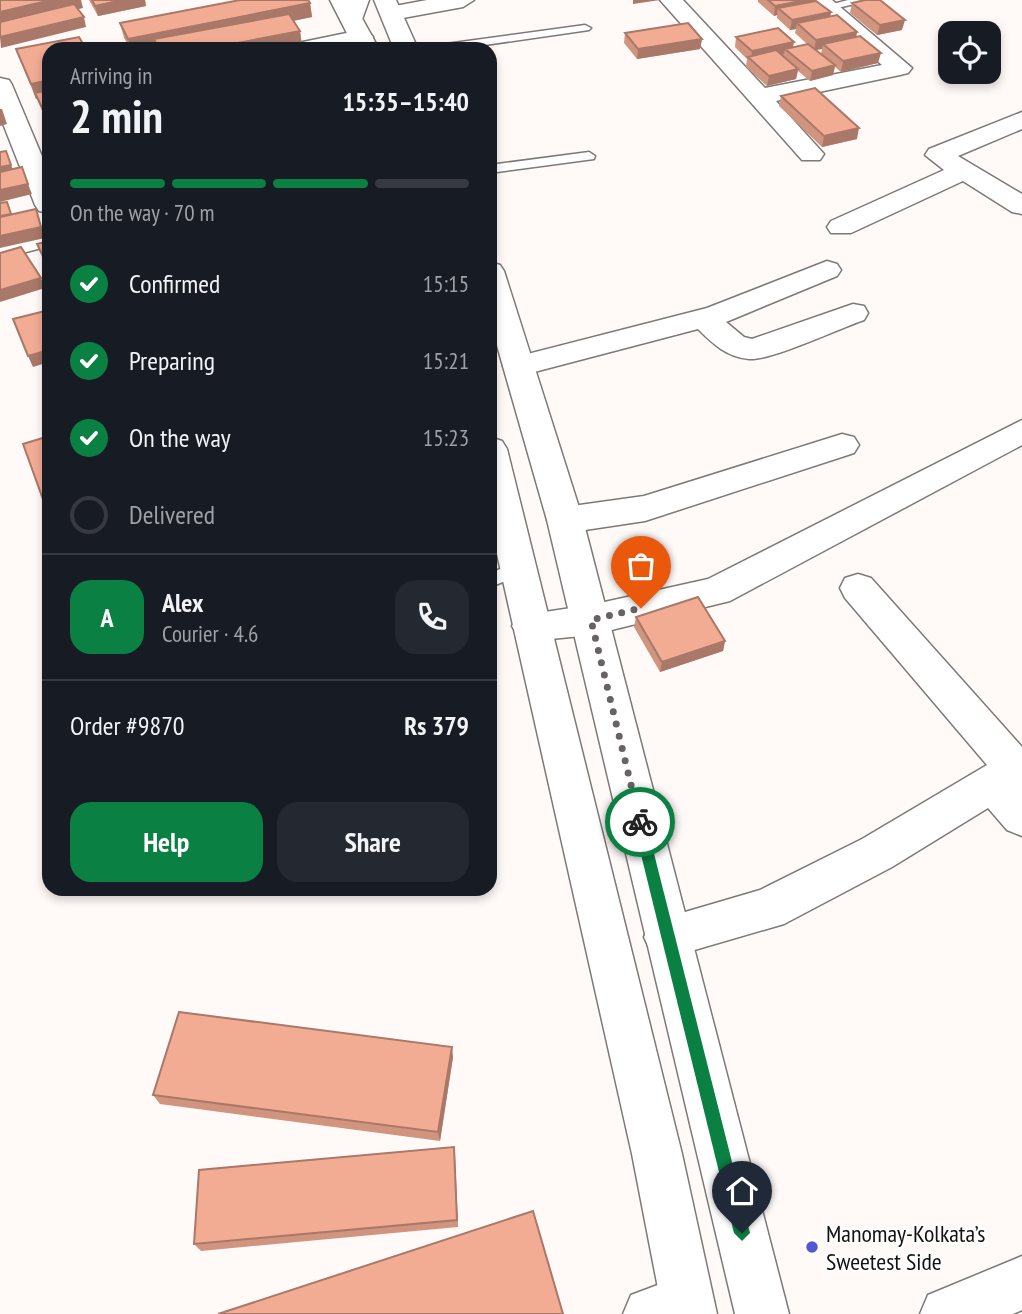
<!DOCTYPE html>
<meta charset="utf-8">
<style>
body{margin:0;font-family:"PT Sans Narrow",sans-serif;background:#242831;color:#f1f3f6;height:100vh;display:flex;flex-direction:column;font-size:26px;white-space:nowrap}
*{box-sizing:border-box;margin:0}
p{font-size:23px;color:#9ea1a6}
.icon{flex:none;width:38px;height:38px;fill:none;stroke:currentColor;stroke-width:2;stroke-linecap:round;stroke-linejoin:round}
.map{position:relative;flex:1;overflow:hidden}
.side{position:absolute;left:42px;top:42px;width:455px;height:854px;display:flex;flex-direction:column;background:#171b24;border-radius:21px;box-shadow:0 4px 10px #0003}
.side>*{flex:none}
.controls{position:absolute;left:938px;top:21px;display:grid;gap:14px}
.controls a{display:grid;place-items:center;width:63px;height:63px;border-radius:14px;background:#171b24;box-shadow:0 4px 10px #0003;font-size:35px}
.pin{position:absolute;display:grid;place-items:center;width:60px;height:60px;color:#fff;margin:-72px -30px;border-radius:50% 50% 50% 0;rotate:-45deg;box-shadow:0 0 7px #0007}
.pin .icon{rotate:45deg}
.courier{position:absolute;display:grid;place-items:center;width:70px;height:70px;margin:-35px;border:5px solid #0b8043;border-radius:50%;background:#fff;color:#222;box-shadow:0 2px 9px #0007}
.headline em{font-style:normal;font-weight:800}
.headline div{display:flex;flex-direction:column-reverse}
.headline{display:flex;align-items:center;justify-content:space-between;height:119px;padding:0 28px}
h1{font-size:46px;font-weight:800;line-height:52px}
.bar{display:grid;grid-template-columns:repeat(4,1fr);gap:10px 7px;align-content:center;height:84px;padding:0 28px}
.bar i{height:9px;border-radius:5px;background:#363941}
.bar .active{background:#0b8043}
.bar p{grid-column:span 4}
.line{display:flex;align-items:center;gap:18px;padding:0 28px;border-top:2px solid #363941}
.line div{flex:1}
.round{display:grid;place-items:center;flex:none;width:74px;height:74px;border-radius:21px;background:#242831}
ol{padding:0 28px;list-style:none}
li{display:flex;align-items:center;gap:21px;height:77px}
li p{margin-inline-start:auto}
li .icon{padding:7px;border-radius:50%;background:#0b8043;color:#fff;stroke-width:4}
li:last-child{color:#9ea1a6}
li i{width:38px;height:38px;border:4px solid #363941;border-radius:50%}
.button{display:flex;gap:14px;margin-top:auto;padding:14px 28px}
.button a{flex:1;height:80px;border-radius:21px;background:#0b8043;color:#fff;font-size:28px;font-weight:800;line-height:80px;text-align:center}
.button a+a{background:#242831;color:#f1f3f6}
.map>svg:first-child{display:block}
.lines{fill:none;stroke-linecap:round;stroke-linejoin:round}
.lane-casing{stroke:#7d7977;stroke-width:3}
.street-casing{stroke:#7d7977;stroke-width:3}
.secondary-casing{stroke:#7d7977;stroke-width:3}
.primary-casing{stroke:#7d7977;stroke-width:3}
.lane{fill:#fff;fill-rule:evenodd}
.street{fill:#fff;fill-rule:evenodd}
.secondary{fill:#fff;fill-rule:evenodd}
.primary{fill:#fff;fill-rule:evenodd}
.wall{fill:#d0947f;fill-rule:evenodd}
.shaded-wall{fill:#a97868}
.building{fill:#f2ac94;stroke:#a97868;stroke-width:2}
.route{fill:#0b8043}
.done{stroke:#666362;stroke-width:7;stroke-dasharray:0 12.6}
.poi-dot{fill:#5259d0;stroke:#fff;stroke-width:2.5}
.labels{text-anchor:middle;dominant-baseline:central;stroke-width:5;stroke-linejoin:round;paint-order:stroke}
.near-poi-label{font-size:24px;fill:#131211;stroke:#fff;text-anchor:start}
</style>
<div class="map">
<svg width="1022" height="1314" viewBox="0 0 1022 1314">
<rect width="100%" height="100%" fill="#fffaf8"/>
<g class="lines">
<defs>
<path id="lane" d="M848,0H873L828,10L822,7Z
M585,25L591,28L589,30L457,49H425L431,46Z
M589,152L595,156L594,159L490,173V165Z
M518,562L524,564L527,569L524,574L490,587V573Z"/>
<path id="street" d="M427,0H474L463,7L392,20L381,13L384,8Z
M660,0H683L765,88L882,65L808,0H832L912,68L908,73L900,75L776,101L824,154L820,160H802Z
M361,30L369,32L373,37L369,42L336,49H289L293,44Z
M0,78L9,80L12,85L49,173V213L39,211L35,205L0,116Z
M1022,112V129L958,156L1022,194V214L1012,212L963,181L851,233H831L827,227L831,221L944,170L925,155L929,149Z
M49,230V246L0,259V241Z
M827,261L837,264L841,270L837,276L726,322L744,337L752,339L853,304L864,306L868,313L864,320C840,328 771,361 749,359C727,357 713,344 698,329L519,376L508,373L503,366L508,359L707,308Z
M1022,420V445L730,601L591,635L531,641L518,636L512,626L518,616L591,605L708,579Z
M842,434L854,437L859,445L854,453L645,521L565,533L553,529L547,520L553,511L565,507L644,496Z
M858,574L871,578L1022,747V836L1007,830L988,808L892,867L784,924L667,958L651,952L644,937L651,922L760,890L862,839L987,765L845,598L840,588L845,578Z
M1022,1256V1310L1013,1314H920L928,1295Z
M687,1274L706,1282L714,1301L709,1314H623L631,1295Z"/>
<path id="secondary" d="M347,0H369L360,25H344L341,20Z"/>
<path id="primary" d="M330,0H352L379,49H355Z
M374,0H396L418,49H394Z
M490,262L500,265L504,271L583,520L789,1314H735L547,520L490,321Z
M490,437L502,441L507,449L682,1154L717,1314H663L632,1154L490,523Z"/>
</defs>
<use href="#lane" class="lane-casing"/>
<use href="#street" class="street-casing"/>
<use href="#secondary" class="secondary-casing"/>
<use href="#primary" class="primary-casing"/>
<use href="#lane" class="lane"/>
<use href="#street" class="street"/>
<use href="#secondary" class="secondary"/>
<use href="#primary" class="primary"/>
</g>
<path class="wall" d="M89,0H145L146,6L98,16Z
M758,0H816L831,12L830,17L857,32L856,37L878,63L841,72L835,67L833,75L810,81L798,71L796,79L767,86L746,67L747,59L735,47L736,37L794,47L807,44L795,33L796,29L790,30L777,18V15L774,16L758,2ZM822,49L821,54L816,50Z
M310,3L312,17L293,21L300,31L302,46L286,49H97L127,43L124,38L120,23Z
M852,3L902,30L877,35L850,13Z
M625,33L702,39L700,49L637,59L624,43Z
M16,49H49V127L37,99H36Z
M781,96L857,139L822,147L779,106Z
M636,617L725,641L723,651L660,672L634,627Z
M453,1057L440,1141L160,1104L153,1095Z
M454,1147L458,1227L201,1251L194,1244Z"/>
<path class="shaded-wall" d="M51,0H81L83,8L0,28V12Z
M123,0H145L146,6L98,16L95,6Z
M633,0H660L633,4Z
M806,0H816L815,8H778L777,15L774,16L775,6Z
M310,3L312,17L158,48L154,39L156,48L154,49H131L128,39Z
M831,12L829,23H797L796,29L790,30L792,20Z
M84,17L86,27L1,48L0,37Z
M905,20L902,30L877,35L880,25Z
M300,31L302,46L286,49H206Z
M857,32L855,42L823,44L822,49L814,50L816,40Z
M702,39L700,49L637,59L638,49Z
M794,42L792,52L785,49L784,54L753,61L751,59L752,51Z
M881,53L878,63L841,72L843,61Z
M835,65L833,75L810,81L812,71Z
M798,69L796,79L767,86L769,76Z
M49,80V96L35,93L37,99H36L31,84Z
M0,109H2L7,124L0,126Z
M859,128L857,139L822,147L824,136Z
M11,165L15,175L0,179V167Z
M28,184L32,194L0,202V190Z
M36,209L45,238L0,248V236Z
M41,278L45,288L0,302V290Z
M49,350V362L33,367L28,356Z
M725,641L723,651L660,672L662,662Z
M452,1047L453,1057L440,1141L438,1132Z
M454,1147L455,1155L458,1227L457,1220Z"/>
<path class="building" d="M0,0H51L0,12Z
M92,0H123L95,6Z
M240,0H308L310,3L128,39L120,23Z
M768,0H806L775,6Z
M865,0H880L905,20L880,25L852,3Z
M816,1L831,12L792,20L778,8Z
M74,4L84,17L0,37V22Z
M289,14L300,31L206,49H159L154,39Z
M837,15L857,32L816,40L797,23Z
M688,23L702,39L638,49L625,33Z
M778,28L794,42L752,51L736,37Z
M860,36L881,53L843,61L823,44Z
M79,37L86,49H49V80L31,84L16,49Z
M134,42L138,49H97Z
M808,44L835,65L812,71L785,49Z
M776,50L798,69L769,76L748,57Z
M815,88L859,128L824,136L781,96Z
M49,90V122L35,93Z
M6,151L11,165L0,167V152Z
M22,167L28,184L0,190V172Z
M7,202L11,214L0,216V203Z
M36,209L41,227L0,236V217Z
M49,241V269L37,244Z
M21,247L41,278L0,290V253Z
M49,310V350L28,356L13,319Z
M49,436V516L23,444Z
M698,597L725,641L662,662L636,617Z
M179,1012L452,1047L438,1132L153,1095Z
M454,1147L457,1220L194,1244L199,1170Z
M533,1211L563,1314H218Z"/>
<path class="route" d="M640,817L646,822L750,1233L742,1241L734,1233L633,822Z"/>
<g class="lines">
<path class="done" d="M640,822L591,620L641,608"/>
</g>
<circle class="poi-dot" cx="812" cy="1247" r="7"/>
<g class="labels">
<g class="near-poi-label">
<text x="826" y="1233">Manomay-Kolkata’s<tspan x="826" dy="28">Sweetest Side</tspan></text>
</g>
</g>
</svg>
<div class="controls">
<a><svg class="icon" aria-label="locate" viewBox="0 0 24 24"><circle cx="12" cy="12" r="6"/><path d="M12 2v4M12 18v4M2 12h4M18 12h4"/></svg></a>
</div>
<div class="pin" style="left:641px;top:608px;background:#ea580c"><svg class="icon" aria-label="bag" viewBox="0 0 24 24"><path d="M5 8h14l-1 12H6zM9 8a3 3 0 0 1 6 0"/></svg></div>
<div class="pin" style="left:742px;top:1233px;background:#1f2937"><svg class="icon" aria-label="home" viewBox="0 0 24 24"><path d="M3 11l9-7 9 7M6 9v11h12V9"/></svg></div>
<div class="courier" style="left:640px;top:822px"><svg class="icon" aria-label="bike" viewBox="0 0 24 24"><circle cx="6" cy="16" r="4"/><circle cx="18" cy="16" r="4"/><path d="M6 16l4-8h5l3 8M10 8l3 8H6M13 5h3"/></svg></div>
<section class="side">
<div class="headline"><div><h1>2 min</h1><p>Arriving in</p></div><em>15:35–15:40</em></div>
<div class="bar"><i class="active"></i><i class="active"></i><i class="active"></i><i></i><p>On the way · 70 m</p></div>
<ol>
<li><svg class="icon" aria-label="check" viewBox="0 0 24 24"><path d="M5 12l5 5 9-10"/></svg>Confirmed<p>15:15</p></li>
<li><svg class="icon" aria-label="check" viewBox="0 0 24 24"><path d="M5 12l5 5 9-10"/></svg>Preparing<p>15:21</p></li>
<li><svg class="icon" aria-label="check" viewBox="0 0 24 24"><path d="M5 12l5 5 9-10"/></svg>On the way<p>15:23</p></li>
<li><i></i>Delivered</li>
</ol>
<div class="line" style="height:126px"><b class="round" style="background:#0b8043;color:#fff">A</b><div><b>Alex</b><p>Courier · 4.6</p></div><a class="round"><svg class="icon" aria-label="phone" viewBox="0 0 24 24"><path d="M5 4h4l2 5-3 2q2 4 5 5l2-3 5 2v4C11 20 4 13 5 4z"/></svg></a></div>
<div class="line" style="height:91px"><div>Order #9870</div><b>Rs 379</b></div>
<div class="button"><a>Help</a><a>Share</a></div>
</section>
</div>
